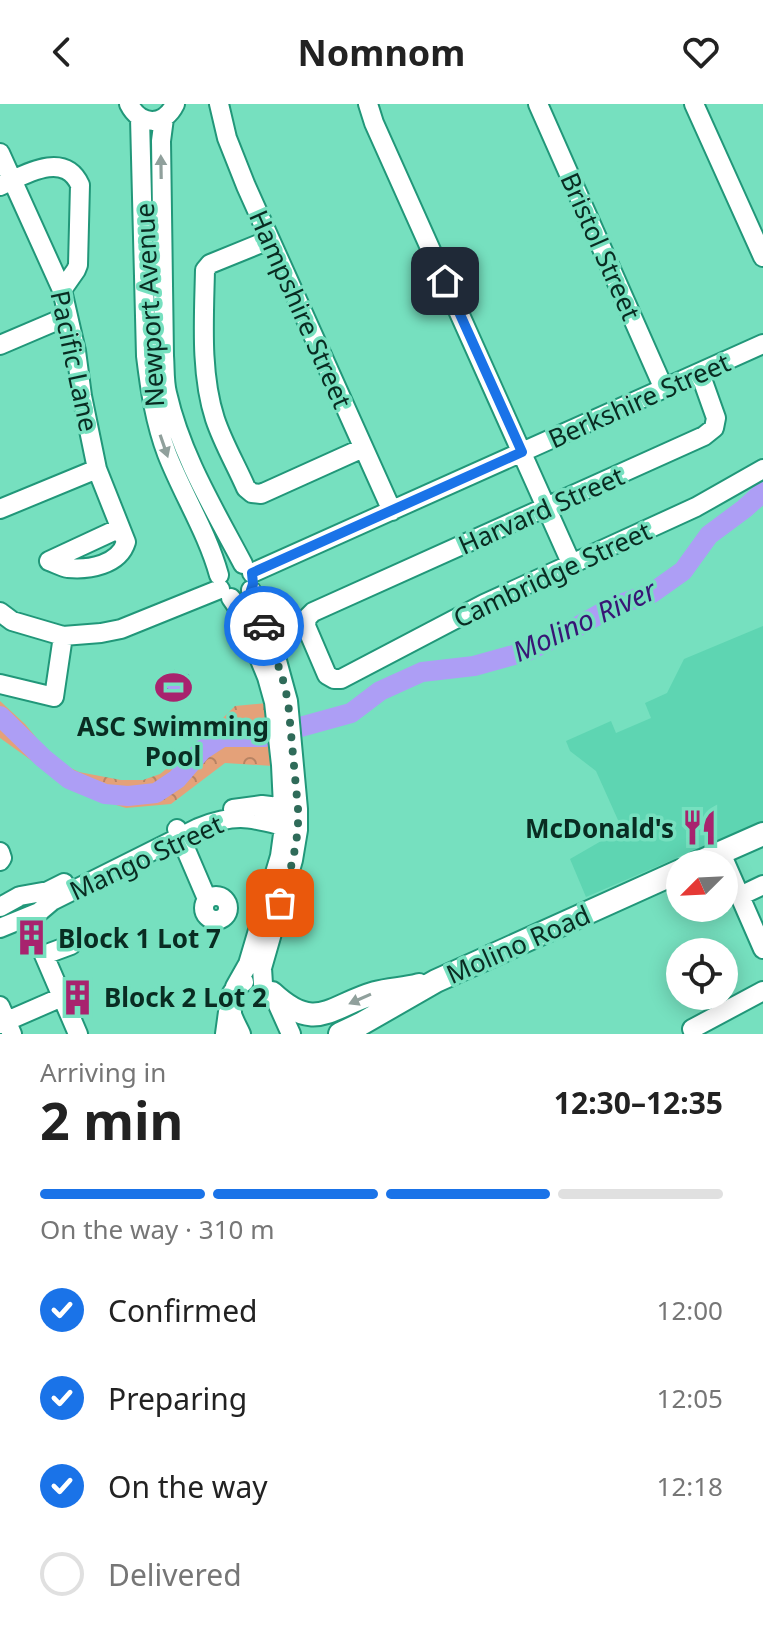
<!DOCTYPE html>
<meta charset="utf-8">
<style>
body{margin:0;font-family:"Noto Sans",sans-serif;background:#f6f6f6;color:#222;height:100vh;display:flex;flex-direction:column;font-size:30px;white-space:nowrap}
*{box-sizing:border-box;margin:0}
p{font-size:26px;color:#767676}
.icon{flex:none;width:44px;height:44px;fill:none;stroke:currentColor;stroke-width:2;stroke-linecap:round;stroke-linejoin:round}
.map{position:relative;height:930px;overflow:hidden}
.side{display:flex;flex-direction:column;background:#fff;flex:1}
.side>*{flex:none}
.needle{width:52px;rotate:246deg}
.controls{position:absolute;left:666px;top:746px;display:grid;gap:16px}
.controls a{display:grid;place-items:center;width:72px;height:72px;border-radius:50%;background:#fff;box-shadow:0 4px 20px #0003;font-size:40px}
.pin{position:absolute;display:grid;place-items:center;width:68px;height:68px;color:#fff;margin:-34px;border-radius:16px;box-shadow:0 4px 12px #0006}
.courier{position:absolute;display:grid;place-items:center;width:80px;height:80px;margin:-40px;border:6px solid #1a73e8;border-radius:50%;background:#fff;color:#222;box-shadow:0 2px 10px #0007}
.summary em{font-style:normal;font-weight:700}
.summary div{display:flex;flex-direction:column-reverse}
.summary{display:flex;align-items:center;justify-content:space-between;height:136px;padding:0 40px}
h1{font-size:52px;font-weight:700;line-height:60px}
.bar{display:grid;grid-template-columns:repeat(4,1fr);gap:12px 8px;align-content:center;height:96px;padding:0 40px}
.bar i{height:10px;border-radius:6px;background:#e0e0e0}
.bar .current{background:#1a73e8}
.bar p{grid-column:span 4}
ol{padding:0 40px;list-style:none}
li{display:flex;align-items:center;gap:24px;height:88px}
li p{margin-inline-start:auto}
li .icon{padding:8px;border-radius:50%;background:#1a73e8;color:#fff;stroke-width:4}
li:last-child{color:#767676}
li i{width:44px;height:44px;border:4px solid #e0e0e0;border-radius:50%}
header{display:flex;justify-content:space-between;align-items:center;height:104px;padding:0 40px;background:#fff;font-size:36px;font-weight:700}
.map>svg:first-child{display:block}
.built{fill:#5ed5b2}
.forest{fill:url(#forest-crowns)}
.water{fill:url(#water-waves);stroke:#7c7cb6;stroke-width:2}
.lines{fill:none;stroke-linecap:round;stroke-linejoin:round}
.river{stroke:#ad9ef5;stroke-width:20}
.minor-casing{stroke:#219779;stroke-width:22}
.major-casing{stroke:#219779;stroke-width:26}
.minor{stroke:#fff;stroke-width:18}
.major{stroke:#fff;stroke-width:22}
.oneway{fill:#90a09c}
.done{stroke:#2f6b59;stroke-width:8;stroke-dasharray:0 14.4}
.route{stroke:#1a73e8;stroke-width:10}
.labels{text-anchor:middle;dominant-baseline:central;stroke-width:7;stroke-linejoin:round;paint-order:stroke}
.street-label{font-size:26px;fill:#092c22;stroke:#76e0bf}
.poi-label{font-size:26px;font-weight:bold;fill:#092c22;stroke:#76e0bf;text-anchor:start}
.water-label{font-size:28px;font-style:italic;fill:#381675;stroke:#76e0bf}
</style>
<header><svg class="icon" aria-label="back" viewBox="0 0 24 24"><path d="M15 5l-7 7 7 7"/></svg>Nomnom<svg class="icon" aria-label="heart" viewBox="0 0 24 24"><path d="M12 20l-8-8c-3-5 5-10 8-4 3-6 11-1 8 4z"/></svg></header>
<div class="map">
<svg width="763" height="930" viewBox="0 0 763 930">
<defs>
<pattern id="forest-crowns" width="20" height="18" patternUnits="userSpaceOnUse" patternTransform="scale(2)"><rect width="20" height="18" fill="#e4a179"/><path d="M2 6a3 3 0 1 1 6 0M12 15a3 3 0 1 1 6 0" fill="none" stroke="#b78363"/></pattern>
<pattern id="water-waves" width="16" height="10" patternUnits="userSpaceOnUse" patternTransform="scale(2)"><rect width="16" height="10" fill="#ad9ef5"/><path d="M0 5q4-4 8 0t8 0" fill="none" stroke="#8b81c6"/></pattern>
</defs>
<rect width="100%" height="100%" fill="#76e0bf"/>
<path class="built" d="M763,522V717L586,793L570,755L622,725L596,667L570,647L566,637L611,617L616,629L651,614L645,599L667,589L684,555Z"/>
<path class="forest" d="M0,597L25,620L48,648L58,658L79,668L121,676H143L160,670L199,638L235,602L267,599L273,662L225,659L171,700L126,704L77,689L0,634Z"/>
<path class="water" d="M174,567L177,573L184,570L188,571L191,577L186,585L174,597L172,593L170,587L167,585L160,587L157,584L170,577L168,570Z"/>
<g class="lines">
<path class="river" d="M0,612L43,654L69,675L105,690L128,692L156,689L177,675L202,646L222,633H264L351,609L380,587L422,568L474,562L528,547L575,524L612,503L652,489L683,467L709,431L744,405L763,388"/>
<defs>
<path id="minor" d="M129,0C140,22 164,23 175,0
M219,0L227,34L246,82L392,407
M368,0L374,19L572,461
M538,0L664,285
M694,0L763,153
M140,14L146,252C150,285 155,318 167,350C183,391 207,428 219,471
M164,14L161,37L164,252C165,264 164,277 167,289C181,351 214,405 243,460
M0,49L62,186L76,247L82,292L97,365L126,438C119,461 89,466 68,464C62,463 55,459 49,457
M0,82C24,71 64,46 80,81L78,161L76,166L62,186
M269,136L210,160L205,166C204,214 200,269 215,315C223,339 236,361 246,384L252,389L261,390L363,344
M0,241L68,212
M700,269L716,314L714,324L704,332L313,508L307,514L306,522L327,571L334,575H341L484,500L696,403L763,365
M0,405L97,365
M49,457L120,424
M252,469L763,240
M251,486L276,553L288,597L298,705V726L293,756L262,864L263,880
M231,494L240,507L267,573L274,598L281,661L284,723L280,752L248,860L235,883
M0,508L12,517L63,532L101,529L121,525L220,485
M0,580L54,593L63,532
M233,705L262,701L295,705
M177,725L207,795
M0,748L2,754L0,757
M721,749L763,845
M204 804a12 12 0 1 1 24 0a12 12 0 1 1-24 0Z
M740,792L763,781
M0,803L20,792L48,787L64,779
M0,824L39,808L52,797L198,724C241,707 253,715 295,725
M71,841L44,851L78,930
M273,890L291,930
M0,902L12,930
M0,920L62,893
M692,925L763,887
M241,930C231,909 219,893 244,878"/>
<path id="major" d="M695,760L763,730
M272,889C316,930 330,902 375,889C390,885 405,885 419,881
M227,930L230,908
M340,930L361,920L436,877L680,767"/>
</defs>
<use href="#minor" class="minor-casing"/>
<use href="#major" class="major-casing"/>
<use href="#minor" class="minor"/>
<use href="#major" class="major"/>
</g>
<defs><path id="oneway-solid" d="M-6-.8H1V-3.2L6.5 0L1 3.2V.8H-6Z" transform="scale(2)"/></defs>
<g class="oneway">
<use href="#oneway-solid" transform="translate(161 63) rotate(-91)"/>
<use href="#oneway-solid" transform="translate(164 342) rotate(71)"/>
<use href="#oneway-solid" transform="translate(360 895) rotate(156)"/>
</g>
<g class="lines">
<path class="done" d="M264,522L282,572L288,597L298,705V726L293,756L280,799"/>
<path class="route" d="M264,522L251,486L253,480L252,469L522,348L445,177"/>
</g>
<defs>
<symbol id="stadium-bare" viewBox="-9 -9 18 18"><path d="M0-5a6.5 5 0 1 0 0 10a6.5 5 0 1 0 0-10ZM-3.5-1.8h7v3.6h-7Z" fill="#a8236e" stroke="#76e0bf" stroke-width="2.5" paint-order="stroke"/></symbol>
<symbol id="restaurant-bare" viewBox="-9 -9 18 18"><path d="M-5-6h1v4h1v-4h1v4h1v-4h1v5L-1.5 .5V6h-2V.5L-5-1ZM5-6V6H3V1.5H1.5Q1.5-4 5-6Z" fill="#a8236e" stroke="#76e0bf" stroke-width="2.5" paint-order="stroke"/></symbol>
<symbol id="building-bare" viewBox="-9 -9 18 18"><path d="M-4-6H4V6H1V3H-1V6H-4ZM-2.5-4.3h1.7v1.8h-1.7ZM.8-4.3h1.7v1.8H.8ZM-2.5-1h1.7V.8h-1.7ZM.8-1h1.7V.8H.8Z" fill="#a8236e" stroke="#76e0bf" stroke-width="2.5" paint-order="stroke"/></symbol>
</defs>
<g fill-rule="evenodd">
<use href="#stadium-bare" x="148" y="558" width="51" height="51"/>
<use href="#restaurant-bare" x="674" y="698" width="51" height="51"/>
<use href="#building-bare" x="6" y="808" width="51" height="51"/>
<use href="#building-bare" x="52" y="868" width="51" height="51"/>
</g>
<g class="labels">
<g class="street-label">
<text transform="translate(601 142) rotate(66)">Bristol Street</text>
<text transform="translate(149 201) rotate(-93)">Newport Avenue</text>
<text transform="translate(301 205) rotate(66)">Hampshire Street</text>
<text transform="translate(75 257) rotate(78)">Pacific Lane</text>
<text transform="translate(639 296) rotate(-24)">Berkshire Street</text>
<text transform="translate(541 406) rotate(-24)">Harvard Street</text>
<text transform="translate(552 470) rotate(-25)">Cambridge Street</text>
<text transform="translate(146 753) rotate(-25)">Mango Street</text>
<text transform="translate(518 840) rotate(-24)">Molino Road</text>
</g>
<g class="poi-label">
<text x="173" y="622" text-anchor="middle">ASC Swimming<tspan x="173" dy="30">Pool</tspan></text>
<text x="674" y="724" text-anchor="end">McDonald's</text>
<text x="58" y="834">Block 1 Lot 7</text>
<text x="104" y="893">Block 2 Lot 2</text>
</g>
<g class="water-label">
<text transform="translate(584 516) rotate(-25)">Molino River</text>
</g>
</g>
</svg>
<div class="controls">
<a><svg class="needle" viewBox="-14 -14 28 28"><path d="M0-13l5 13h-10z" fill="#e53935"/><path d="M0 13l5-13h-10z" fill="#767676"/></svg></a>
<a><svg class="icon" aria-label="locate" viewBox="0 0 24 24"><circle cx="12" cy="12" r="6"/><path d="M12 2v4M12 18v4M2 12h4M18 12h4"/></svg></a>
</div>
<div class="pin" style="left:280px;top:799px;background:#ea580c"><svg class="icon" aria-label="bag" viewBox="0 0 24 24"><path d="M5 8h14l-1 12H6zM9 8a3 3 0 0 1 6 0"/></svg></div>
<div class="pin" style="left:445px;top:177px;background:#1f2937"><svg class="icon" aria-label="home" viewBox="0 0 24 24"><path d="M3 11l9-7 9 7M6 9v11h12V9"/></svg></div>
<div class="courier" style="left:264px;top:522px"><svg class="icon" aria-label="car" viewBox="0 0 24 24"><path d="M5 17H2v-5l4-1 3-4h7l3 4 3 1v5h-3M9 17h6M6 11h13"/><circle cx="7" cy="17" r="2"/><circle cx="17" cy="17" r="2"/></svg></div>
</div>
<section class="side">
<div class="summary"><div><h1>2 min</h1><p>Arriving in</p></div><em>12:30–12:35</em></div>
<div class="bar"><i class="current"></i><i class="current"></i><i class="current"></i><i></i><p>On the way · 310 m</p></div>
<ol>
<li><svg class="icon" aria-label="check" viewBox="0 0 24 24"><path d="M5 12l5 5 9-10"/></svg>Confirmed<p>12:00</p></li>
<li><svg class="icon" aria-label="check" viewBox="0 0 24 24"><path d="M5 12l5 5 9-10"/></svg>Preparing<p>12:05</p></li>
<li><svg class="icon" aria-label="check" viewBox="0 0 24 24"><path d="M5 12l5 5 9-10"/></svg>On the way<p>12:18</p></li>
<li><i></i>Delivered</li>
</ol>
</section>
